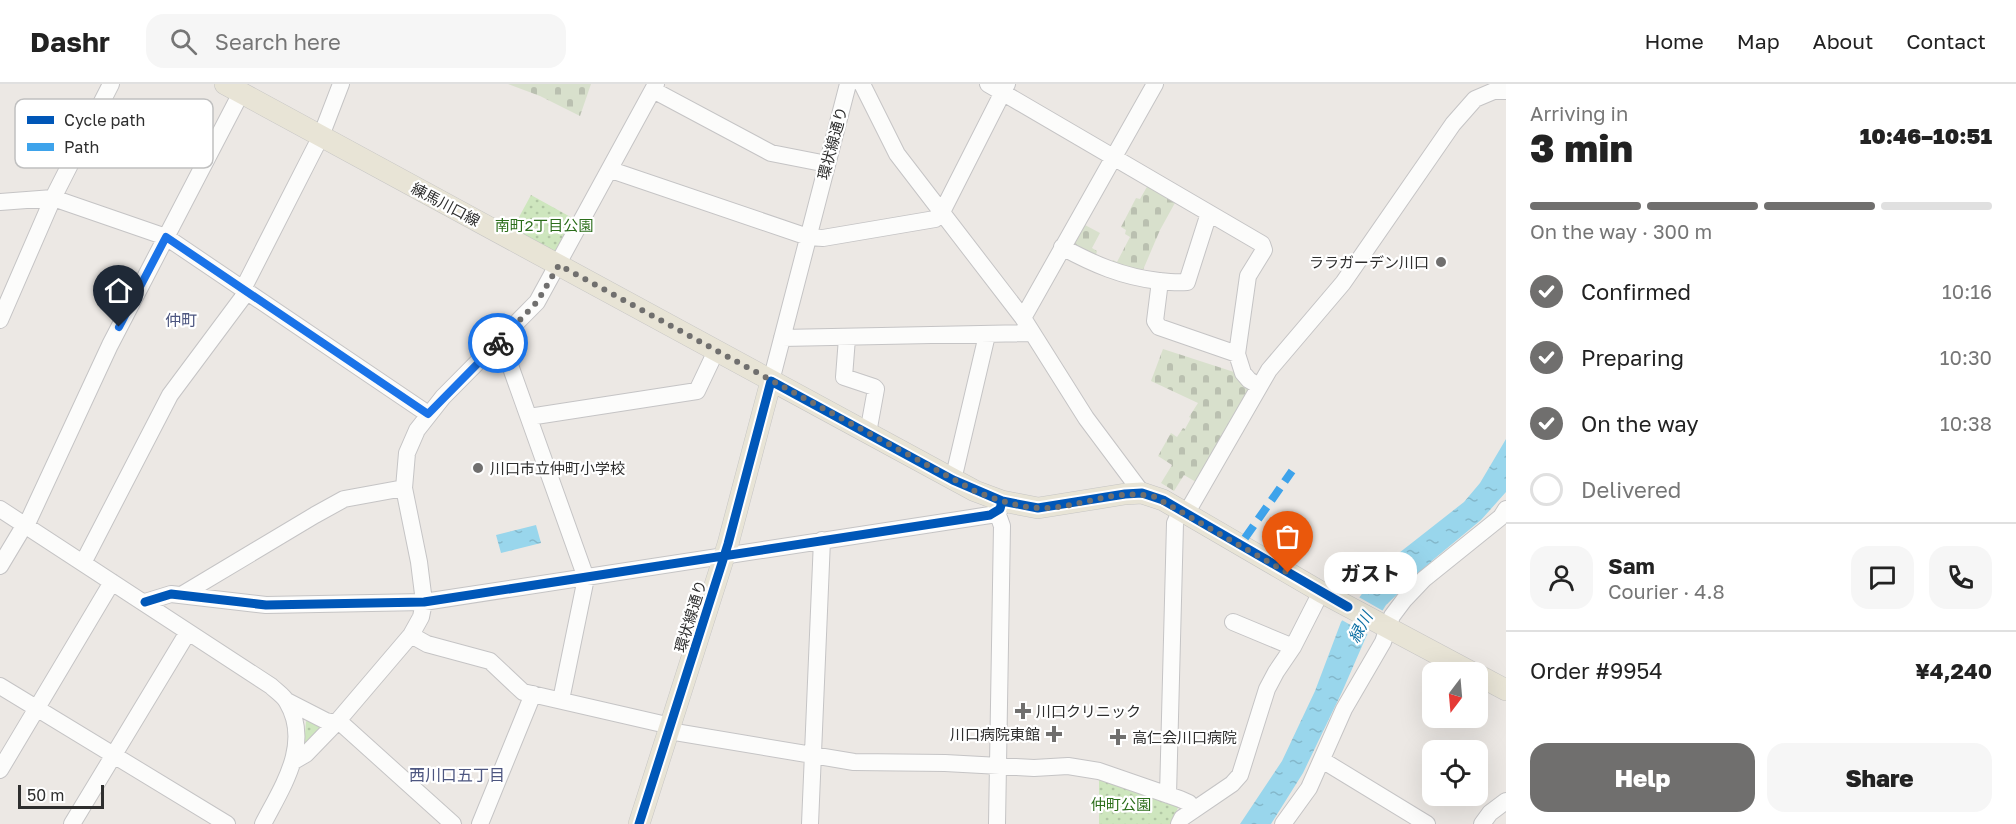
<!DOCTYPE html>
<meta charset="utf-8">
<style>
body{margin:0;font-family:"Golos Text","Noto Sans JP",sans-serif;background:#f6f6f6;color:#222;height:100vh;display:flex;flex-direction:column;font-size:22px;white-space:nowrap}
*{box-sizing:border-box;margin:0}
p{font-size:20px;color:#767676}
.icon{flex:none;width:33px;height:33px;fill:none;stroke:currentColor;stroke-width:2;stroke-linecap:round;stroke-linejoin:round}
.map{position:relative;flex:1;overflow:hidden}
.drawer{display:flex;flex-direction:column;background:#fff;width:510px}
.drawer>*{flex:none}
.needle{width:39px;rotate:196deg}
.buttons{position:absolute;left:1422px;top:578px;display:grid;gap:12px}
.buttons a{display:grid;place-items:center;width:66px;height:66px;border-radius:12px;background:#fff;box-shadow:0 6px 24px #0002;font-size:30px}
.scale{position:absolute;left:18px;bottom:15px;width:86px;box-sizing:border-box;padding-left:6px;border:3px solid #2e2e2e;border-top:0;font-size:16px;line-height:21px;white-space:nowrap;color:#2e2e2e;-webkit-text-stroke:4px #fff;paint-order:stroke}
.pin{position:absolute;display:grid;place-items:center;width:51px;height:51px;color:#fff;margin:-62px -26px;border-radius:50% 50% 50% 0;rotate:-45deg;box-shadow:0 0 6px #0007}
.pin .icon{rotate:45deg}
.courier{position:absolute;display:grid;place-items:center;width:60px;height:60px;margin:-30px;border:4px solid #1a73e8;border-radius:50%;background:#fff;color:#222;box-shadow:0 2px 8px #0007}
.bubble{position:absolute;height:42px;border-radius:18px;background:#fff;box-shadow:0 6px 24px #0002;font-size:20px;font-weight:800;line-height:42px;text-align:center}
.head em{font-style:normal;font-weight:800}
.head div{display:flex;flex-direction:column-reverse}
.head{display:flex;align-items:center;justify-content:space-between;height:102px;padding:0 24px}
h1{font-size:39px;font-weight:800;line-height:45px}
.bar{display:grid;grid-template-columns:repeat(4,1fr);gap:9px 6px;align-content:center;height:72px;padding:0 24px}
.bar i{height:8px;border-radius:4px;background:#e0e0e0}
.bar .active{background:#706f6e}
.bar p{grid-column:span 4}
.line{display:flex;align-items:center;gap:15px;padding:0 24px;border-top:2px solid #e0e0e0}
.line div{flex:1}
.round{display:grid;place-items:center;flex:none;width:63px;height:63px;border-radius:18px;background:#f6f6f6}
ol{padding:0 24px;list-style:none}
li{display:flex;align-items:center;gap:18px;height:66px}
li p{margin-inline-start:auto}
li .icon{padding:6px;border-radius:50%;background:#706f6e;color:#fff;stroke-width:4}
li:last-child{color:#767676}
li i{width:33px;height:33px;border:3px solid #e0e0e0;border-radius:50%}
.action{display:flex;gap:12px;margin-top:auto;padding:12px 24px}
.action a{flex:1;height:69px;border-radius:18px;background:#706f6e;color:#fff;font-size:24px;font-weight:800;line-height:69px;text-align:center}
.action a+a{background:#f6f6f6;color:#222}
header{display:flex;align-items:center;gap:36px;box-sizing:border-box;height:84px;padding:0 30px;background:#fff;border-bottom:2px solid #e0e0e0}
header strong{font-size:28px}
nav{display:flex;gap:33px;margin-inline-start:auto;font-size:21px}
.search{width:420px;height:54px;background:#f6f6f6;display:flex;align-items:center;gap:15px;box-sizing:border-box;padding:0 21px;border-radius:18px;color:#767676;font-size:22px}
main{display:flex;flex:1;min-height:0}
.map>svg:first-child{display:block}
.grass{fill:url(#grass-dots)}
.cemetery{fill:url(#cemetery-stones)}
.water{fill:url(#water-ripples)}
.pier{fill:#ece8e4}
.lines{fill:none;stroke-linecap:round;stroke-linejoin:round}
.minor-casing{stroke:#c5c4c5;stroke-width:18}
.major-casing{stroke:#c6c5c4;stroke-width:22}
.minor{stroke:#fcfcfb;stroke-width:16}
.major{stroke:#e8e4d6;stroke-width:21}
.quiet{stroke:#3ea3eb;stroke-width:8;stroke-dasharray:15 8;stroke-linecap:butt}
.cycleway-casing{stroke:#fff;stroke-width:13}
.cycleway{stroke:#0057b8;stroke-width:9}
.done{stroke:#706f6e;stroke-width:6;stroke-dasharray:0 10.8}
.route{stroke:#1a73e8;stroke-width:8}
.poi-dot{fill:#706f6e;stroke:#fff;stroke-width:2}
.labels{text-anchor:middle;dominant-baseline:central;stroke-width:4.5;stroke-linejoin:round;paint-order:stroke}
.street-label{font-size:15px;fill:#2e2e2e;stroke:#fff}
.park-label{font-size:15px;fill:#2c6e1b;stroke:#fff}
.poi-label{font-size:15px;fill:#2e2e2e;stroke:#fff;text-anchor:start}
.neighbourhood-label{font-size:16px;fill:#4d5680;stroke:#fff}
.water-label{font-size:16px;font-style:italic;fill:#0d6fa3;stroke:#fff}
.key{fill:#fff;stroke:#c0c0c0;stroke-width:1.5}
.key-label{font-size:16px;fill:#2e2e2e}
</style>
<header>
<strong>Dashr</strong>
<div class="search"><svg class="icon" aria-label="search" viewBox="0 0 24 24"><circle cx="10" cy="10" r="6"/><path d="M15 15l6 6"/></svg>Search here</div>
<nav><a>Home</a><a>Map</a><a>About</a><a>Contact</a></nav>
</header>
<main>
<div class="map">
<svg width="1506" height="740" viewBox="0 0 1506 740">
<defs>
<pattern id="grass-dots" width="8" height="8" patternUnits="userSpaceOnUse" patternTransform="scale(1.5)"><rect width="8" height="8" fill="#cee6be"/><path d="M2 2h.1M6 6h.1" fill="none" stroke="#b1c6a4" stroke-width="1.8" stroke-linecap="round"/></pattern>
<pattern id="cemetery-stones" width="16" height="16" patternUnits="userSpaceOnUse" patternTransform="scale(1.5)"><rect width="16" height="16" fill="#d8e0cc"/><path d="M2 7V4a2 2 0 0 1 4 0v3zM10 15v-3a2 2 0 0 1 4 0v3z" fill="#bac0b0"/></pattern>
<pattern id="water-ripples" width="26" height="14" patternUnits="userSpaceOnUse" patternTransform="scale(1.5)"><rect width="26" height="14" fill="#99d6ec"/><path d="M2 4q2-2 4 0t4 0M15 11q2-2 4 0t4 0" fill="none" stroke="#84b8cb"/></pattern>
</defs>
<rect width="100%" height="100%" fill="#ece8e4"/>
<path class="grass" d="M531,111L576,136L557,171L512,146Z
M307,636L322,644L304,661L306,638Z
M1099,691L1180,719L1171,740H1099Z"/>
<path class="cemetery" d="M508,0H591L580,32L540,12Z
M1148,101L1176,117L1160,146L1140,193L1071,163L1085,141L1100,149L1092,164L1097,167L1096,171L1112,179L1113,176L1117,178L1130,153L1125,150L1126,146L1121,143L1136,114L1140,115Z
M1163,265L1237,289L1251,303L1196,398L1184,391L1174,407L1161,399L1172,381L1158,372L1171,349L1177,353L1183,344L1185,345L1191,334L1189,333L1198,319L1151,297Z"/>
<path class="water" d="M1506,355V408L1481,436L1434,475L1386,521L1366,553L1342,608L1303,689L1271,740H1240L1282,677L1315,607L1341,538L1373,495L1399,469L1464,418L1480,399Z
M536,441L541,459L501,469L496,451Z"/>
<path class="pier" d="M1357,512L1385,528L1370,552L1340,535Z"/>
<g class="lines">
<defs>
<path id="minor" d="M862,0L897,70L1023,234L1086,334L1142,409
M988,0L1262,160L1264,166L1248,192L1237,270L1243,289L1249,296L1259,302
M653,6L771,69L827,80
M611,86L808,153L823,154L935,135L941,130L1007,0
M0,118L53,114L166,153L428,330
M1062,163C1093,180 1123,193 1159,197C1168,198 1177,199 1187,198L1209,129
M1160,197L1155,237L1159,243L1237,270
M1023,234L1155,0
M0,236L53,114L111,0
M782,254L1032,249
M847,254L844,293L874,303L876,305L868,349
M501,256L586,494L561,616
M771,297L848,0
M529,333L697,307L716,267
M953,396L987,251
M0,425L271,602C276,607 284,612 287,618C312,660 282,703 263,740
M997,428L1002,442L997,740
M1186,430L1269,286L1343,199L1453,40L1475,15L1494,7H1506
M83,479L170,311L243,213V205L321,52L341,0
M0,482L21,447L26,442L110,261L241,9
M183,510L315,431L344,415L404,404
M145,518L171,510L266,521L424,518L990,431L1000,425L1002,417
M1233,538L1293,563
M411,551L427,560L490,577L523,608L671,642
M0,602L227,740
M287,617L326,637L342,640L453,740
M669,647L854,678L945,679L1034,684L1068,682L1099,687L1180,715L1189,719L1194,725
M1322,676L1427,740
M294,677L306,670L336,639L411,551L421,533L424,518L419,478L404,404L407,369L417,346L443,313L537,218L656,0
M0,686L112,498
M1168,711L1175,439L1181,426
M72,740L188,548
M480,740L533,610
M810,740L822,456
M1179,740L1182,734L1232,700L1240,691L1267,605L1276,588L1293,563L1321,508
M1283,740L1309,704L1344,625L1383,558L1392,532L1404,516L1424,495L1501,433L1506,425
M1482,740L1490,729L1506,717"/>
<path id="major" d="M225,0L975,407L1002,417L1038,424L1125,410L1142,409L1163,416L1321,508L1471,588
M1478,591L1506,606
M639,740L728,460L771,297"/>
</defs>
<use href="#minor" class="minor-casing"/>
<use href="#major" class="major-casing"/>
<use href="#minor" class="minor"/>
<use href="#major" class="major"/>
<path class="quiet" d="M1245,454L1292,387"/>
<defs>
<path id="cycleway" d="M145,518L171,510L266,521L424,518L990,431L1000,425L1002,417
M639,740L728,460L771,297L953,396L1002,417L1038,424L1125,410L1142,409L1163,416L1348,523"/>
</defs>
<use href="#cycleway" class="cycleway-casing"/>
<use href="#cycleway" class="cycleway"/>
</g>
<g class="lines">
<path class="done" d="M498,259L537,218L559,181L975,407C995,415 1017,423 1039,424C1079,425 1115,403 1155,413L1288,489"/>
<path class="route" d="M119,243L166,153L428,330L498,259"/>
</g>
<g class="poi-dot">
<circle cx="1441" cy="178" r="6"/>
<circle cx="478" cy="384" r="6"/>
<path d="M1020 618h6v6h6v6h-6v6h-6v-6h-6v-6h6z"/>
<path d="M1051 641h6v6h6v6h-6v6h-6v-6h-6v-6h6z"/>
<path d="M1115 644h6v6h6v6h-6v6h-6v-6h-6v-6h6z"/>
</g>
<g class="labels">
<g class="street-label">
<text transform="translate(832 59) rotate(-75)">環状線通り</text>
<text transform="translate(446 120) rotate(28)">練馬川口線</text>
<text transform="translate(690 532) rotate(-73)">環状線通り</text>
</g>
<g class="park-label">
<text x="544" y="141">南町2丁目公園</text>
<text x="1121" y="720">仲町公園</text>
</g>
<g class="poi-label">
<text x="1429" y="178" text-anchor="end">ララガーデン川口</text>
<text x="490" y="384">川口市立仲町小学校</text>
<text x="1036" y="627">川口クリニック</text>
<text x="1040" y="650" text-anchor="end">川口病院東館</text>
<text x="1132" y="653">高仁会川口病院</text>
</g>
<g class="neighbourhood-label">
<text x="181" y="236">仲町</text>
<text x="457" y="691">西川口五丁目</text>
</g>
<g class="water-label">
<text transform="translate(1360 543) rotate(-61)">緑川</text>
</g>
</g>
<rect x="15" y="15" width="198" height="69" rx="9" class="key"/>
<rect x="27" y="32" width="27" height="8" fill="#0057b8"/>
<rect x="27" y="59" width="27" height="8" fill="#3ea3eb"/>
<g class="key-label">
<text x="64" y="42">Cycle path</text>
<text x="64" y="69">Path</text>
</g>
</svg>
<div class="buttons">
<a><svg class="needle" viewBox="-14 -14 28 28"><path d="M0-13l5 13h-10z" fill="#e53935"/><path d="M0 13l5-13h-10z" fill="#767676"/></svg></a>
<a><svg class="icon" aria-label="locate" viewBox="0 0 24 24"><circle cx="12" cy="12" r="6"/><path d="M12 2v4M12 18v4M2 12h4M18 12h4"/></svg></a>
</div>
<div class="scale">50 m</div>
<div class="pin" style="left:1288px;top:489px;background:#ea580c"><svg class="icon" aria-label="bag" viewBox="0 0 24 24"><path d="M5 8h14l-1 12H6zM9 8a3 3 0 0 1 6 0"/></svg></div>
<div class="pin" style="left:119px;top:243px;background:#1f2937"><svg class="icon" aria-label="home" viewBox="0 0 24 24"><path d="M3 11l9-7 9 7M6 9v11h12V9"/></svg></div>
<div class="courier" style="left:498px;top:259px"><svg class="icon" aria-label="bike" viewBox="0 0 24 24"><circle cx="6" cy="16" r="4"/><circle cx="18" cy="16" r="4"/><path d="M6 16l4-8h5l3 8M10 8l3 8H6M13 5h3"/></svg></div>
<div class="bubble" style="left:1324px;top:468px;width:93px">ガスト</div>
</div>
<section class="drawer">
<div class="head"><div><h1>3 min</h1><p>Arriving in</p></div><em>10:46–10:51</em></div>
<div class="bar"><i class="active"></i><i class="active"></i><i class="active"></i><i></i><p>On the way · 300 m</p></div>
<ol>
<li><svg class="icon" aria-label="check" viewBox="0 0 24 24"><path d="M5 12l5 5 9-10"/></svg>Confirmed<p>10:16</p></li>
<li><svg class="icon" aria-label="check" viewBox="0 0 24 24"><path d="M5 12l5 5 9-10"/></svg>Preparing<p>10:30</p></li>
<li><svg class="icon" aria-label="check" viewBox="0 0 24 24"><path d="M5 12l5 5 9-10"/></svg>On the way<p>10:38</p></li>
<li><i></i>Delivered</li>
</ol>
<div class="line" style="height:108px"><a class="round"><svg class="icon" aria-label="person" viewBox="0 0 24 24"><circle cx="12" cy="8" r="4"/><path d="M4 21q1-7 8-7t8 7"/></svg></a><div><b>Sam</b><p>Courier · 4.8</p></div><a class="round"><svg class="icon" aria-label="chat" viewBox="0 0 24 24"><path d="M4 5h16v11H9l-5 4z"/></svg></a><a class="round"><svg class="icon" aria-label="phone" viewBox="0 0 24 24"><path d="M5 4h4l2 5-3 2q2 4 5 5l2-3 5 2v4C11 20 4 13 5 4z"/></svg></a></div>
<div class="line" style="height:78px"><div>Order #9954</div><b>¥4,240</b></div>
<div class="action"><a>Help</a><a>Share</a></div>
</section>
</main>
